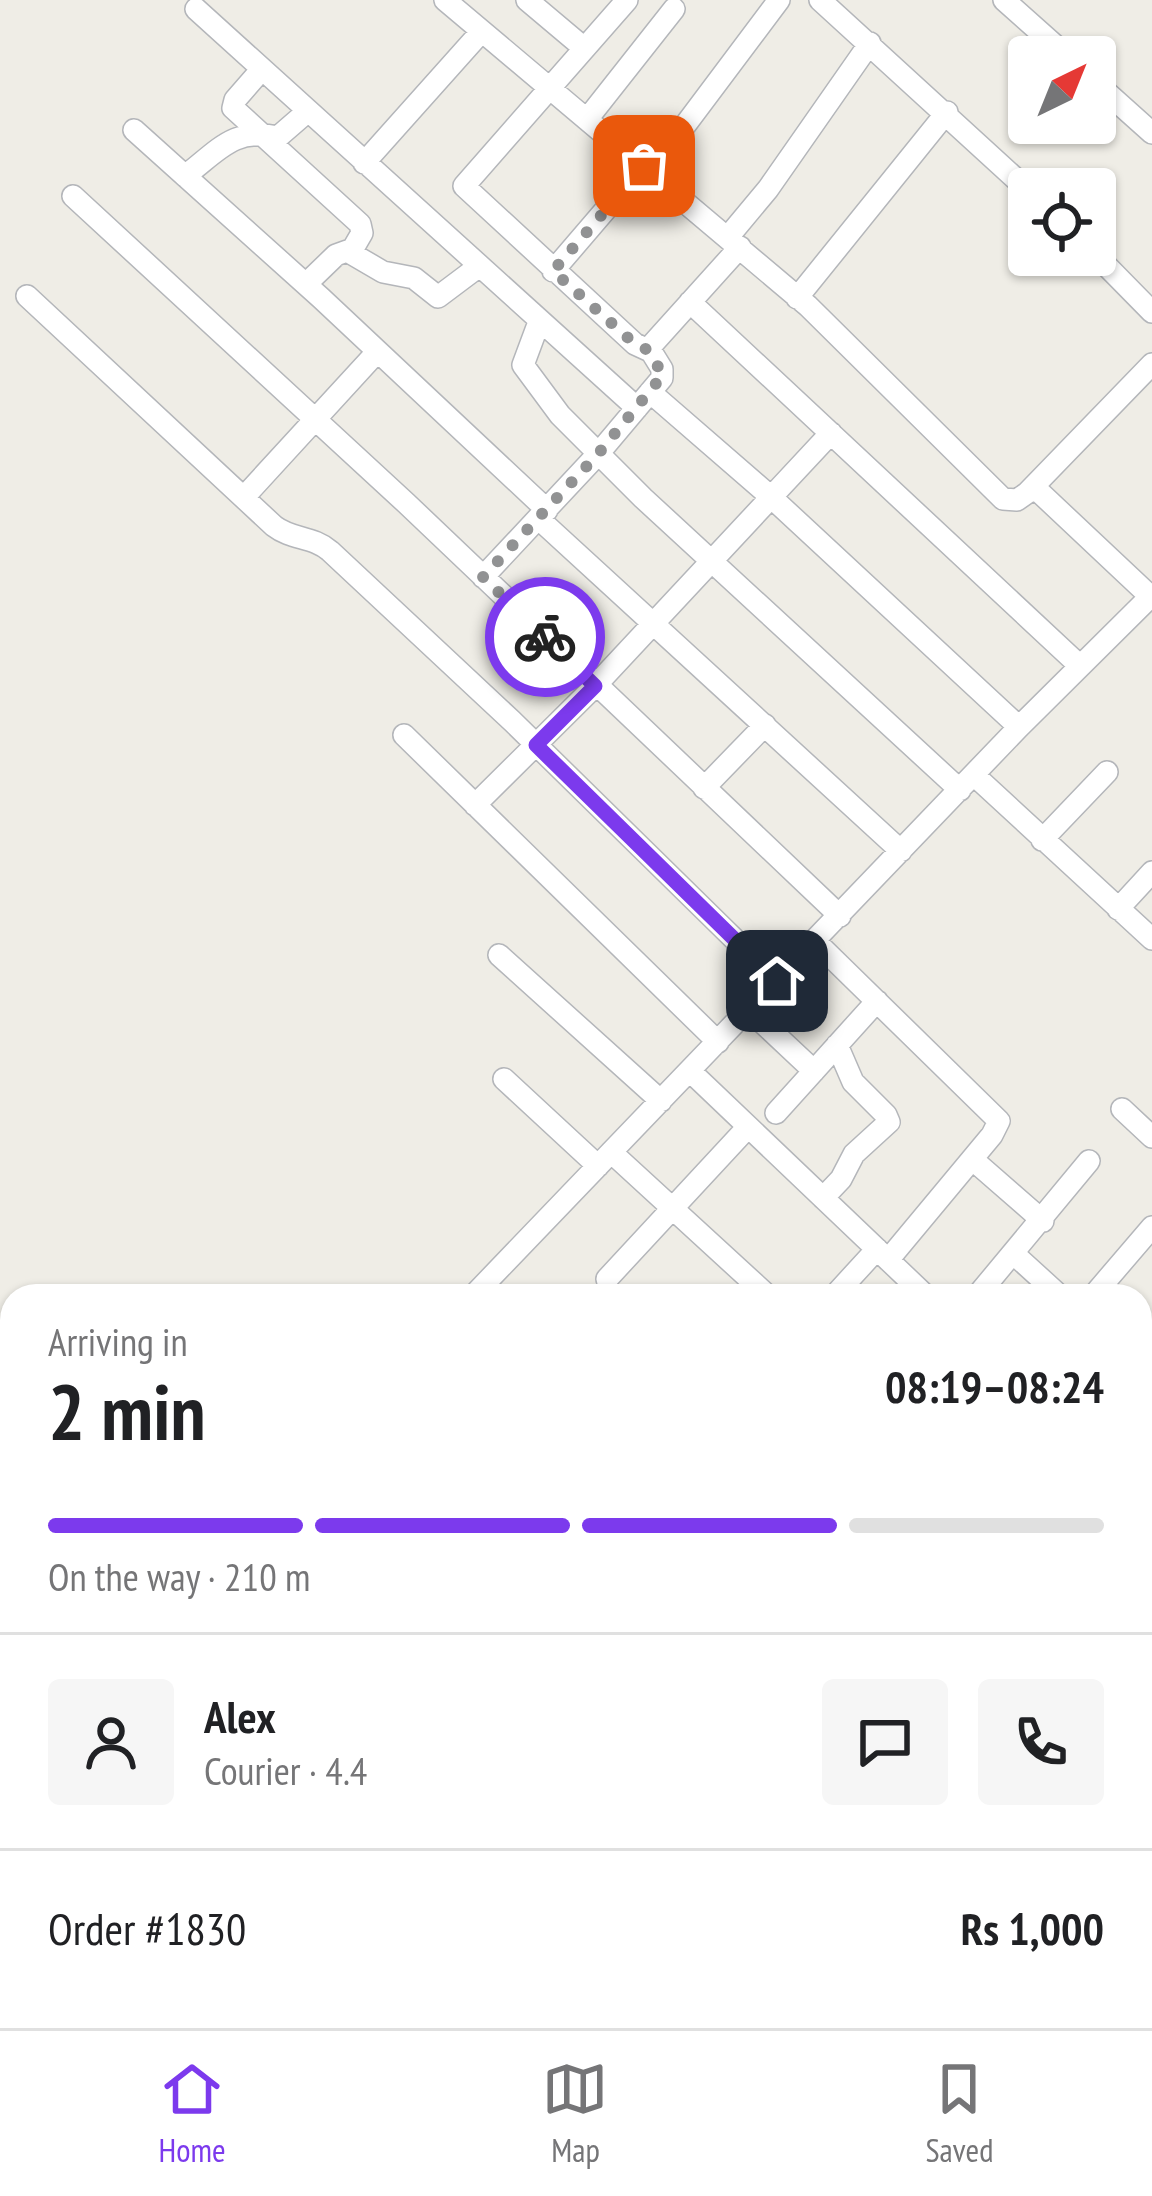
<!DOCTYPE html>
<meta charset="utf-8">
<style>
body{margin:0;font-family:"PT Sans Narrow",sans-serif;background:#f6f6f6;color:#202124;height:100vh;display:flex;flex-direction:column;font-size:45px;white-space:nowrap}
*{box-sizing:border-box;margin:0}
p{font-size:39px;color:#757577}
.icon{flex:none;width:66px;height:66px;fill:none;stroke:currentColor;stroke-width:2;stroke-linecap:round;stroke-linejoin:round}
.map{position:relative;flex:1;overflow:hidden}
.panel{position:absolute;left:0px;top:1284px;width:1152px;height:744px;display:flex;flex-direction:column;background:#fff;border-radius:36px 36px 0 0;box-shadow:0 3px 9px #0004}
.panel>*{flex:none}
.needle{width:78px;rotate:43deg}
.tools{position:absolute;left:1008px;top:36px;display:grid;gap:24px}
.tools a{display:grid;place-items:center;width:108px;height:108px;border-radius:12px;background:#fff;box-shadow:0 3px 9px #0004;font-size:60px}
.pin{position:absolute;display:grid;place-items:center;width:102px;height:102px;color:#fff;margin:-51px;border-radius:24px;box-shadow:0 6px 18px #0006}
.courier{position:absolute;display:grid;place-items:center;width:120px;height:120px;margin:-60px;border:9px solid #7c3aed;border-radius:50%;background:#fff;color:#222;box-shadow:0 3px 15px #0007}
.head em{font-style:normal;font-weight:600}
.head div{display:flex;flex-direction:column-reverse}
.head{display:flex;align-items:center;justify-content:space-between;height:204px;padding:0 48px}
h1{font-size:78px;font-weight:600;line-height:90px}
.bar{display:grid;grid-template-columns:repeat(4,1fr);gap:18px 12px;align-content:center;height:144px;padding:0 48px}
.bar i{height:15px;border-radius:9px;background:#e0e0e0}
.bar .current{background:#7c3aed}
.bar p{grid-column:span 4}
.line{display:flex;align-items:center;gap:30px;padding:0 48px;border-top:3px solid #e0e0e0}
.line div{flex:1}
.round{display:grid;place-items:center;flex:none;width:126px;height:126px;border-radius:12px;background:#f6f6f6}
.dock{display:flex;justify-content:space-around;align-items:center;height:168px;border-top:3px solid #e0e0e0;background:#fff;font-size:33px;color:#757577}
.dock a{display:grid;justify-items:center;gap:6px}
.dock .current{color:#7c3aed}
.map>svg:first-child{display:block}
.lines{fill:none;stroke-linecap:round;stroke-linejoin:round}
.minor-casing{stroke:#b4b6ba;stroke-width:24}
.minor{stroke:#fff;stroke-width:21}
.done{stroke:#919293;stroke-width:12;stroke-dasharray:0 21.6}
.route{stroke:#7c3aed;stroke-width:15}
</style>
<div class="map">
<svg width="1152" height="2028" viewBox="0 0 1152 2028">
<rect width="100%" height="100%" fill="#efede6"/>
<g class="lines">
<defs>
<path id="minor" d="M445,0L808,306L1003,499L1017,500L1027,493L1152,364
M527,0L584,48
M627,0L464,186L635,344L648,350
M820,0L1029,191
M1004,0L1068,57
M196,9L637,408
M262,69L235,100L233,108L360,224L362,233L351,252
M1095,82L1152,133
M588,118L674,9
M134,130L321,298L547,510
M364,163L481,32
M650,172L779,0
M185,176C219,150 234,127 278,137L308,111
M73,196L406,503L840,916
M728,237L768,189L870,43
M1095,254L1152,312
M553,271L643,166
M306,284L336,255L347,251L383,272L414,278L438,297L478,267
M27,296L274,526C292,540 313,536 330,551L512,721L777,981
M797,298L947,112
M690,302L1080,666
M539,322L523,365L560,415L643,498L960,790
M650,392L771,497L1019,727
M1034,487L1152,598
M244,497L377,352
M539,519L901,851
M483,577L598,454L662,378V369L649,348L740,247
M404,735L718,1042
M974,775L1152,939
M704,788L765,725
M475,805L595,686L831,433
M1042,840L1107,772
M1118,909L1152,872
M816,942L999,1121L992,1135L888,1260
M499,955L661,1101
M749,1010L814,1071
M691,1072L926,1296
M504,1079L598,1166
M1122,1109L1152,1137
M776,1113L877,1001
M611,1152L768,1296
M972,1159L1043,1221
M823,1198L841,1179L854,1154L889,1122L886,1115L853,1082L837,1045
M1015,1255L1060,1296
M607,1279L747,1128
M473,1296L1019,727L1152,595
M834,1296L877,1249
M977,1296L1089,1161
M1093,1296L1152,1227
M1140,1369L1152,1380
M0,1405L12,1416
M1140,1440L1152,1450
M0,1520L12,1531
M1140,1523L1152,1509
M0,1641L12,1652
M1140,1668L1152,1655
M0,1785L12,1773
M1140,1794L1152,1781
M1140,1917L1152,1904
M275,2016L290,2028
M539,2016L552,2028
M668,2016L680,2028
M713,2016L726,2028
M847,2016L860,2028
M1093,2016L1106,2028
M313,2028L323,2016
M443,2028L452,2016
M1031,2028L1043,2016"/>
</defs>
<use href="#minor" class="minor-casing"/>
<use href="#minor" class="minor"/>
</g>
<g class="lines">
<path class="done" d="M545,637L483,577L598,454L663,375L648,350L635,344L553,271L644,166"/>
<path class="route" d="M545,637L595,686L536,745L777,981"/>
</g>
</svg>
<div class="tools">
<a><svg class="needle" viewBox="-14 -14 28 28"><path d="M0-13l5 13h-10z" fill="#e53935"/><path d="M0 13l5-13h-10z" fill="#757577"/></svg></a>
<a><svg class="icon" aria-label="locate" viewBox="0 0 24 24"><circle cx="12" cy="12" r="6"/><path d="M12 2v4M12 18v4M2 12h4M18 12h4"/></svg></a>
</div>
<div class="pin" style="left:644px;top:166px;background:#ea580c"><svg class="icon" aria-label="bag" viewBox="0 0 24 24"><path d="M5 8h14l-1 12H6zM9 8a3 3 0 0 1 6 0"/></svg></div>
<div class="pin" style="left:777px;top:981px;background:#1f2937"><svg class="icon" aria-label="home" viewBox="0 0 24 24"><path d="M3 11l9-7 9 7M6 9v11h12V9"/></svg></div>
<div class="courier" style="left:545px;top:637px"><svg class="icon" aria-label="bike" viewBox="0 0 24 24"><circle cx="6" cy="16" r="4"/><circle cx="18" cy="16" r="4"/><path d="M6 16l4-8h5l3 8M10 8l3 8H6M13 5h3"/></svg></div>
<section class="panel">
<div class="head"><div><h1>2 min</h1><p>Arriving in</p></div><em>08:19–08:24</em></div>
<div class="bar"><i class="current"></i><i class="current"></i><i class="current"></i><i></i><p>On the way · 210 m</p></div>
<div class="line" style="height:216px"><a class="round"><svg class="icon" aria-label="person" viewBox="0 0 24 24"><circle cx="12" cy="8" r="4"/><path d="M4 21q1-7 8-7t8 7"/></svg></a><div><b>Alex</b><p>Courier · 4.4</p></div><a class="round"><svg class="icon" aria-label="chat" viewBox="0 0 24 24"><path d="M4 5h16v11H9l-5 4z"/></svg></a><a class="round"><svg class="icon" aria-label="phone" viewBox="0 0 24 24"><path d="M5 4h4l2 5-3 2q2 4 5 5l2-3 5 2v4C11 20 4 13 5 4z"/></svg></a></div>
<div class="line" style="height:156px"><div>Order #1830</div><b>Rs 1,000</b></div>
</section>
</div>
<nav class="dock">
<a class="current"><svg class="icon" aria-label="home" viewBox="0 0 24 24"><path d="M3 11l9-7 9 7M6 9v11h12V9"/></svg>Home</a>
<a><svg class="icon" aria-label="map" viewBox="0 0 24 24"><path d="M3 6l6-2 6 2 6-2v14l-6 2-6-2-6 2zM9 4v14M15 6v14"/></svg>Map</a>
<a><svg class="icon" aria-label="saved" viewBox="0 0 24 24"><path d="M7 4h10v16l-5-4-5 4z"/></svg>Saved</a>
</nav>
